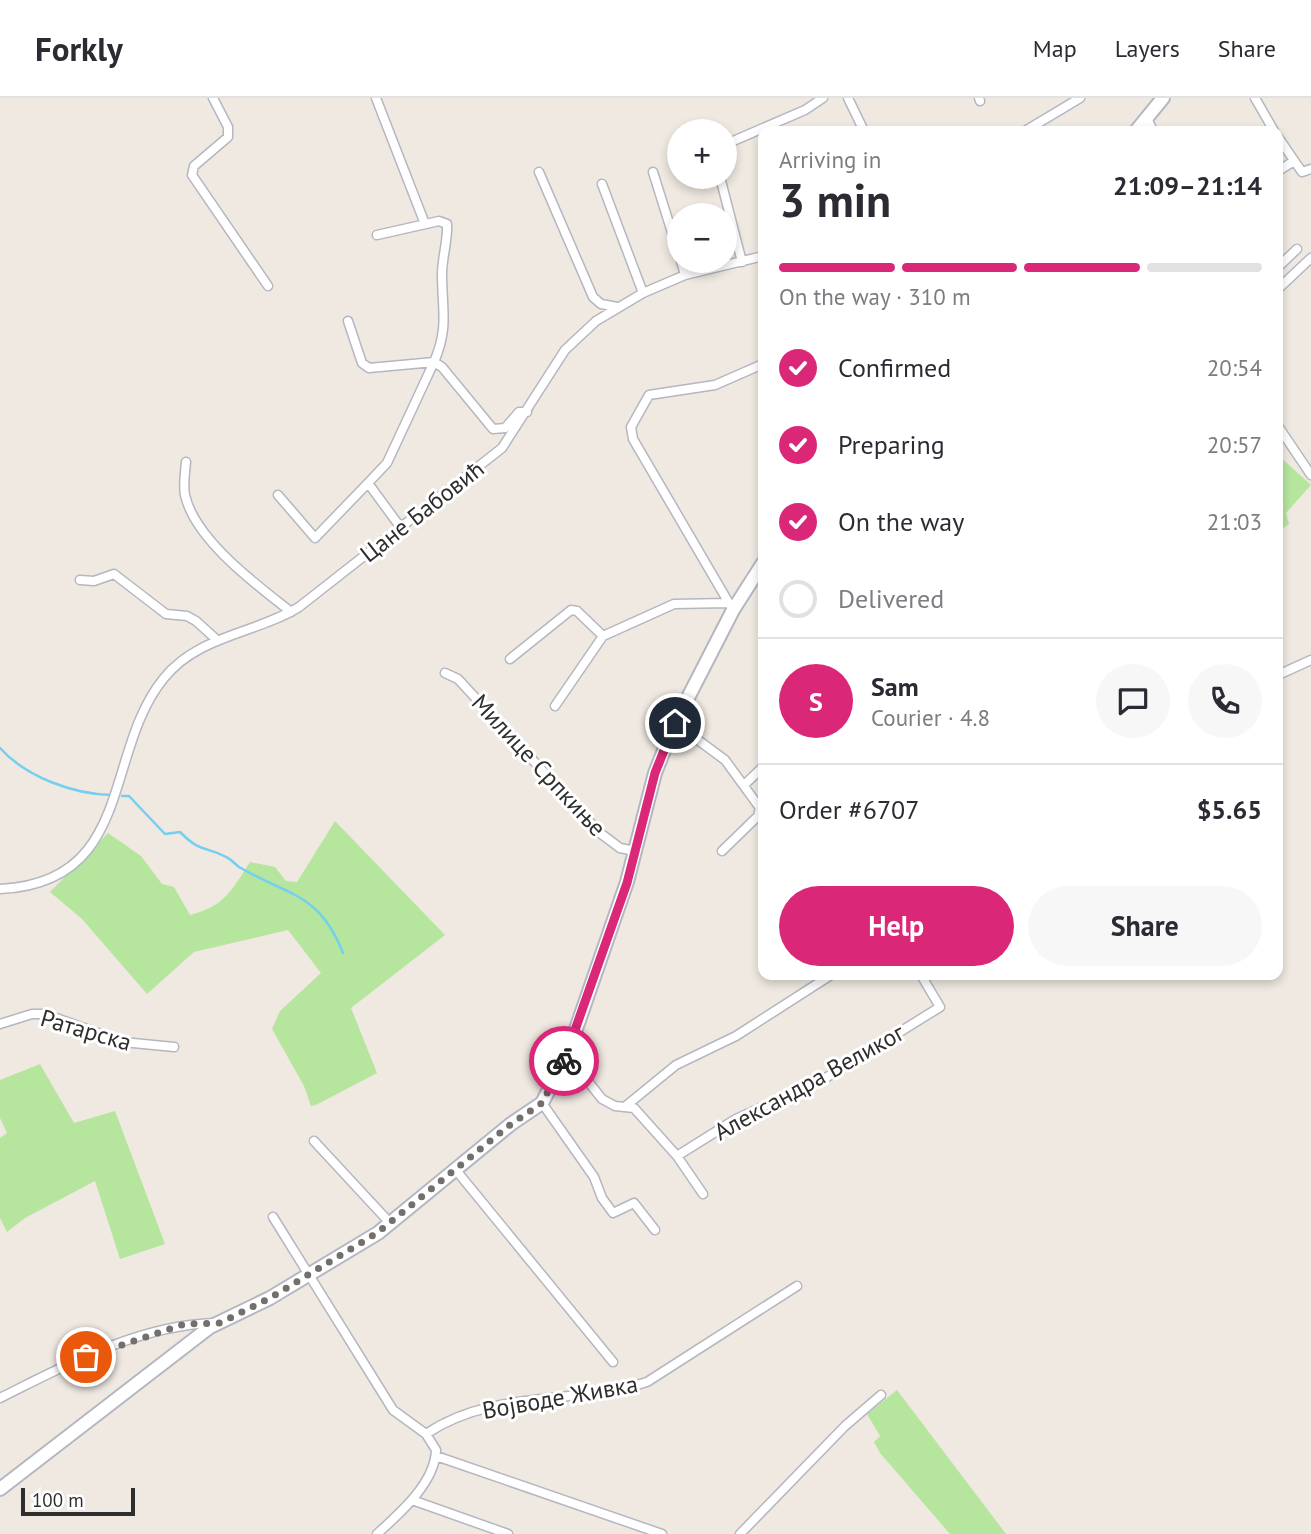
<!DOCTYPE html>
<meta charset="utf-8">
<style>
body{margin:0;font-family:"PT Sans",sans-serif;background:#f7f7f7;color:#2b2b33;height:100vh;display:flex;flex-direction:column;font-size:26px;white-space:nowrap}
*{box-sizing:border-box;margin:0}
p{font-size:23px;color:#7c7c81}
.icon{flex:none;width:38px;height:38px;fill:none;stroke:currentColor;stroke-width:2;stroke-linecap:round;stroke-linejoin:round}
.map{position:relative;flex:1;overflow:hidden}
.side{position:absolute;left:758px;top:28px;width:525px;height:854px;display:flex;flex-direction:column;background:#fff;border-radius:14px;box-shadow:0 4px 10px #0003}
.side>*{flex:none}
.controls{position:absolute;left:667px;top:21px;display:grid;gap:14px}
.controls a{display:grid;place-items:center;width:70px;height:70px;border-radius:50%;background:#fff;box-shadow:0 4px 10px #0003;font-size:35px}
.scale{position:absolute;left:21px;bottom:18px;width:114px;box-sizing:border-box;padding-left:7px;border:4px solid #2e2e2e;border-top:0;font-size:19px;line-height:24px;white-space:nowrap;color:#2e2e2e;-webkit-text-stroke:5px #fff;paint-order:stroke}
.pin{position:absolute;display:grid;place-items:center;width:60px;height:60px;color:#fff;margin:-30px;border:4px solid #fff;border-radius:50%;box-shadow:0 2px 7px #0007}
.courier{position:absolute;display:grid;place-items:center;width:70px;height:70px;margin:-35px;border:5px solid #db2777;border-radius:50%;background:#fff;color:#222;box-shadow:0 2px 9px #0007}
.summary em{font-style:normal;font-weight:700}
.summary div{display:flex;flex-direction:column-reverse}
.summary{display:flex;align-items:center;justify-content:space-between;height:119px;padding:0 21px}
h1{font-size:46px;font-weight:700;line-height:52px}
.bar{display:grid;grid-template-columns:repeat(4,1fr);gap:10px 7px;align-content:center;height:84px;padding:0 21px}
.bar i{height:9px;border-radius:5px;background:#e1e1e2}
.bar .active{background:#db2777}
.bar p{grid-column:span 4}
.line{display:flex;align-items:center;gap:18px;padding:0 21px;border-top:2px solid #e1e1e2}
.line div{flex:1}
.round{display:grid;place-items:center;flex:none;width:74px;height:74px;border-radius:37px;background:#f7f7f7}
ol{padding:0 21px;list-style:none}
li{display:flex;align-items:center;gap:21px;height:77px}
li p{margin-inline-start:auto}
li .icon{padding:7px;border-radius:50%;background:#db2777;color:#fff;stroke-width:4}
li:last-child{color:#7c7c81}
li i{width:38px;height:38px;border:4px solid #e1e1e2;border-radius:50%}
.cta{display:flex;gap:14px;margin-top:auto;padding:14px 21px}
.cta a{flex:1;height:80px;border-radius:42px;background:#db2777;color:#fff;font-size:28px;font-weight:700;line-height:80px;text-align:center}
.cta a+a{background:#f7f7f7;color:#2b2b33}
header{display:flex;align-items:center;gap:42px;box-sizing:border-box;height:98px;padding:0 35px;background:#fff;border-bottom:2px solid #e1e1e2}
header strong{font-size:33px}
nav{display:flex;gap:38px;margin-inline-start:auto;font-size:24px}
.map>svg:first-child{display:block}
.green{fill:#b6e59e}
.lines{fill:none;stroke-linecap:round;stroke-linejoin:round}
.stream{stroke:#75cff0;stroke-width:2.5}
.street-casing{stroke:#b4b7c1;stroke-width:11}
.secondary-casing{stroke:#b4b7c1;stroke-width:16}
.street{stroke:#fff;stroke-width:8}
.secondary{stroke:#fff;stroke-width:12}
.done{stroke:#726f6d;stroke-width:7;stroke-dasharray:0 12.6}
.route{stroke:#db2777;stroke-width:9}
.labels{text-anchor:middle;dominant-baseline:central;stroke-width:6;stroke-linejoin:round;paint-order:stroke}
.street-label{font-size:24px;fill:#2e2e2e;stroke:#fff}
</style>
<header>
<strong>Forkly</strong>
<nav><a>Map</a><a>Layers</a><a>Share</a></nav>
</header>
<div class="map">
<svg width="1311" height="1436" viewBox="0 0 1311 1436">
<rect width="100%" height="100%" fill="#efe9e1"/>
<path class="green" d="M1278,357L1311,387L1286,415L1289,426L1278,434Z
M335,723L445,837L351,910L377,975L316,1007L311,1008L304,988L272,931L280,913L321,875L288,832L194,854L147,896L82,821L50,794L108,735L141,758L162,786L174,789L190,817C225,808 231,793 250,764L275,769L286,783L297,784Z
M40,966L74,1025L115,1013L165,1146L120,1161L95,1083L25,1120L7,1134L0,1120V1040L7,1035L0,1020V982Z
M897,1292L1006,1436H950L880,1355L874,1344L880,1338L867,1316Z"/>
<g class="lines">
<path class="stream" d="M0,650C26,679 73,696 111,697
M122,698H129L165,736L180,734C202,756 204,747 226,759C231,761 235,766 239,769C288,798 319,794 343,855"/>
<defs>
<path id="street" d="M213,0L228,29V39L194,68L192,77L268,188
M376,0L425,126
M848,0L864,33
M979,0L980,3
M1255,0L1274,33
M1147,20L1153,33
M1025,33L1080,0
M1278,39L1302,74L1311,71
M724,47L805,12L823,0
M1278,73L1294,63
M539,74L593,199L601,206L617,209
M653,74L679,157
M720,79L742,164
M602,86L643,195
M681,163L685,177
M1278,169L1297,151
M1278,191L1311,160
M348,223L362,265L369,270L434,264C449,229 442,212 442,176C442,160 448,142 447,126L439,123L377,137
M1278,328L1311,377
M186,364C185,375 183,387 185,397C195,442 257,487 291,514
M278,397L315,440L368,385
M401,430L368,385L387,365L434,264L442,269L493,331L505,330L519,314H527
M80,482L94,483L114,476L166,516L187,518L196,523L217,542
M733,512L633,341L631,329L649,297L715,287L763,266
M510,561L571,512L577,513L603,538
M445,575L458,581L600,735L620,750L635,753
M1278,577L1311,562
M555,608L603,538L674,506L728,505
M675,625L725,662L760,710L758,718L722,753
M744,687L763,669
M0,791C135,785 103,654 164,580C199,537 255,536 299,509L502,350L565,252L596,223L643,195L685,177L763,158
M0,926L32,916H45L123,944L174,949
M567,957L602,1001L615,1008L634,1010L677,1058L736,1021L824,981L940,909L921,877
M542,1005L594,1079L602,1100L613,1115L634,1105L655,1132
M627,1007L676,967L736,938L831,877
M314,1043L390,1125
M677,1058L703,1096
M455,1071L613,1264
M273,1119L393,1312L426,1336L436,1352C435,1385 400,1415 377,1436
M0,1300C66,1267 139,1227 214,1225
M426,1336C492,1291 575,1307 647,1284L797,1188
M436,1358L662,1436
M412,1402L508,1436
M740,1436L845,1328L881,1297"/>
<path id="secondary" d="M1136,33L1163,0
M0,1391L210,1229L270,1200L378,1135L511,1026L542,1005L567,957L627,784L655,675L675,625L733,512L763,465"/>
</defs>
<use href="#street" class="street-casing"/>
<use href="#secondary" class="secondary-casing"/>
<use href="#street" class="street"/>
<use href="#secondary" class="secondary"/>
</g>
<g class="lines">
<path class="done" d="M86,1259L185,1226L220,1225L270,1200L377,1135L511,1026L542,1005L564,963"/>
<path class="route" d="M564,963L627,785L655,675L675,625"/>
</g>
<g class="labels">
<g class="street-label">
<text transform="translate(422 413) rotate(-38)">Цане Бабовић</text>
<text transform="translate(539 667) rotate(47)">Милице Српкиње</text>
<text transform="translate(86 932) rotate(16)">Ратарска</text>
<text transform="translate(809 984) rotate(-29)">Александра Великог</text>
<text transform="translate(560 1299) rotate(-10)">Војводе Живка</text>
</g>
</g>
</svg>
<div class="controls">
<a>+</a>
<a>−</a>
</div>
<div class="scale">100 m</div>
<div class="pin" style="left:86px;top:1259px;background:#ea580c"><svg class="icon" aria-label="bag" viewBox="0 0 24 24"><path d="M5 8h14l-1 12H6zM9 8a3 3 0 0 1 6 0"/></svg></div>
<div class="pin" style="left:675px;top:625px;background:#1f2937"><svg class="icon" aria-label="home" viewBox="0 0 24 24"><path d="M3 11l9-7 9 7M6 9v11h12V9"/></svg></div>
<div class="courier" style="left:564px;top:963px"><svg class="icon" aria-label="bike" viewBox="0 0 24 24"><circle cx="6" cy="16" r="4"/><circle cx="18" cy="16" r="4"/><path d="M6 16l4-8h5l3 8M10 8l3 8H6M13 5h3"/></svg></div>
<section class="side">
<div class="summary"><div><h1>3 min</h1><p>Arriving in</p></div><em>21:09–21:14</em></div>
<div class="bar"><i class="active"></i><i class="active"></i><i class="active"></i><i></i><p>On the way · 310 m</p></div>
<ol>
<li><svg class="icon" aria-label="check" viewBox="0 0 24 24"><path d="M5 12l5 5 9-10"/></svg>Confirmed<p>20:54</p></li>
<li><svg class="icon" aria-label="check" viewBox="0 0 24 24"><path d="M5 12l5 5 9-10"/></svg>Preparing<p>20:57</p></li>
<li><svg class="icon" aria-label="check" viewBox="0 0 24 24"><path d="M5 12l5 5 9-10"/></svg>On the way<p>21:03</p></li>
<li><i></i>Delivered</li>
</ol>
<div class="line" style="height:126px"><b class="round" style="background:#db2777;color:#fff">S</b><div><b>Sam</b><p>Courier · 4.8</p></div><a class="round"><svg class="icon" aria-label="chat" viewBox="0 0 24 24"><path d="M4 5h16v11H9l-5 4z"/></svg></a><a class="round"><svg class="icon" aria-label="phone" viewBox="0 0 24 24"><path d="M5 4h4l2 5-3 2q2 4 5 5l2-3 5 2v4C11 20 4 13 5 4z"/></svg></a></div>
<div class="line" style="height:91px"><div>Order #6707</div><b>$5.65</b></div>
<div class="cta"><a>Help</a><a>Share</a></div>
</section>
</div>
